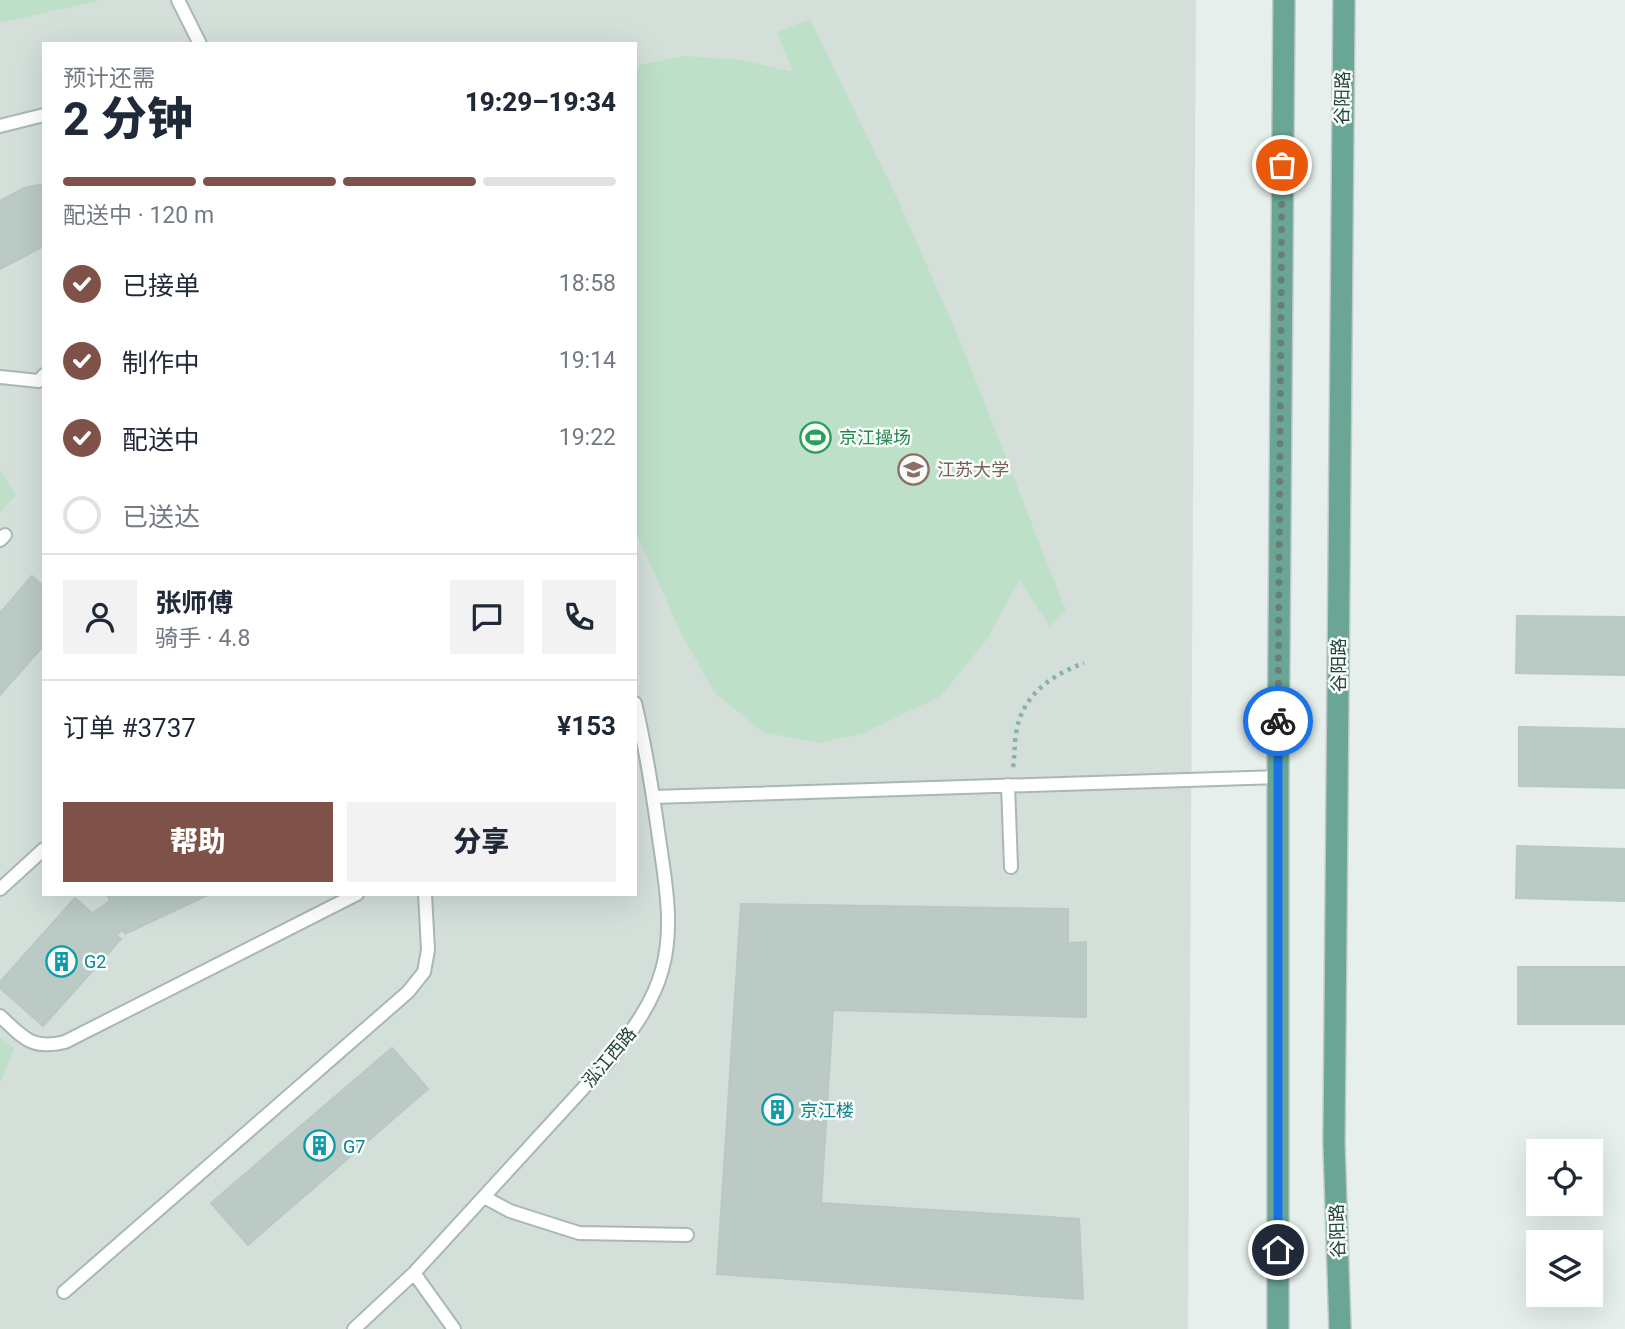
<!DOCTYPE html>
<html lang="zh">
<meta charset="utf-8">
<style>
body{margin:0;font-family:Roboto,"Noto Sans SC",sans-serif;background:#f2f2f3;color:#1f2937;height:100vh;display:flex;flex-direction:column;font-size:26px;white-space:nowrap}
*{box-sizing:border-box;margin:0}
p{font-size:23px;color:#747a83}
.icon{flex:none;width:38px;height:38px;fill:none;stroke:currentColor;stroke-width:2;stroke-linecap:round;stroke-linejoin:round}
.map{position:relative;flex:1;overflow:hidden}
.side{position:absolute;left:42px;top:42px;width:595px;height:854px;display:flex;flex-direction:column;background:#fff;border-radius:0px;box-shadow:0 7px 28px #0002}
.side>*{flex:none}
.tools{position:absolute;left:1526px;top:1139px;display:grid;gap:14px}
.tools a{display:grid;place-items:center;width:77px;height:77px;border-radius:0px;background:#fff;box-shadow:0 7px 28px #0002;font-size:35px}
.pin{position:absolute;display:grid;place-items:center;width:60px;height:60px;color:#fff;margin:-30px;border:4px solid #fff;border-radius:50%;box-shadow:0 2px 7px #0007}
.courier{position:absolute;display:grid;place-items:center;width:70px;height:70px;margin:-35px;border:5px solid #1a73e8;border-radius:50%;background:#fff;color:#222;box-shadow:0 2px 9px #0007}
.summary em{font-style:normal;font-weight:800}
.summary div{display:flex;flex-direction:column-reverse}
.summary{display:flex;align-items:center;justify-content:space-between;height:119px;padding:0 21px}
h1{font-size:46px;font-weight:800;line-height:52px}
.bar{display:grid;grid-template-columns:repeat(4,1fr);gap:10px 7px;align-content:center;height:84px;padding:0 21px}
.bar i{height:9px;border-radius:5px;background:#e0e1e3}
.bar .on{background:#7f5249}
.bar p{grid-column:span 4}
.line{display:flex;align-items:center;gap:18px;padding:0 21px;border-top:2px solid #e0e1e3}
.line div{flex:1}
.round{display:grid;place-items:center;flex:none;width:74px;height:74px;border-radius:0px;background:#f2f2f3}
ol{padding:0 21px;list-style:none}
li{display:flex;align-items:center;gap:21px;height:77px}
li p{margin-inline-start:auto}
li .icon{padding:7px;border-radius:50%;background:#7f5249;color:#fff;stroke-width:4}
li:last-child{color:#747a83}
li i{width:38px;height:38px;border:4px solid #e0e1e3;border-radius:50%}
.button{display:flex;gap:14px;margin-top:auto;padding:14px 21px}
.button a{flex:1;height:80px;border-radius:0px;background:#7f5249;color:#fff;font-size:28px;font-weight:800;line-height:80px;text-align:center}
.button a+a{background:#f2f2f3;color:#1f2937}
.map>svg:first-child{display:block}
.built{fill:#d4dfda;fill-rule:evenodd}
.green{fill:#bfe0c8}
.building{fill:#bbcac4;stroke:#b8c9c2;stroke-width:2}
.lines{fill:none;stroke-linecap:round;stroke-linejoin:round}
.service-casing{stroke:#a8b8b2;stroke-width:16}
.primary-casing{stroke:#c2cac8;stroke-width:24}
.path{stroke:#86b3a5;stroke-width:4.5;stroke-dasharray:3.5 5;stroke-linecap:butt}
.service{stroke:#fff;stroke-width:12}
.primary{stroke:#6aa596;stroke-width:21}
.done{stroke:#687f78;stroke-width:7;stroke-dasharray:0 12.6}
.route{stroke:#1a73e8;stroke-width:9}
.labels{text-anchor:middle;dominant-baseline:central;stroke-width:5;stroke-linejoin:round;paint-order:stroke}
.street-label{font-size:18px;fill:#24423a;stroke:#f7fbf9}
.leisure-label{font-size:18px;fill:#27864d;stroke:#f7fbf9;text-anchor:start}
.education-label{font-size:18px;fill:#785e54;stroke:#f7fbf9;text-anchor:start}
.culture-label{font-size:18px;fill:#0d838f;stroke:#f7fbf9;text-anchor:start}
</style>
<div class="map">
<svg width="1625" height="1329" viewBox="0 0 1625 1329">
<rect width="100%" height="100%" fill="#e6efeb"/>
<path class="built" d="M0,0H1196L1188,1329H0ZM44,44H635V894H44Z"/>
<path class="green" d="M0,0H102L0,23Z
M810,19L900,204L961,343L1066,611L1050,627L1019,580L988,638L941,696L864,733L819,743L762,732L714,692L680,631L635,530V66L684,56L743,60L793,72L777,32Z
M0,469L16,495L0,513Z
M0,1037L14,1049L0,1084Z"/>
<path class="building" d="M44,184V246L0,269V201L24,188Z
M32,576L44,587V645L0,695V613Z
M1517,616L1625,617V675L1516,673Z
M1519,727L1625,729V788L1519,786Z
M1517,846L1625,849V901L1516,898Z
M107,894H210L125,934L123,930L116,935L121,939L43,1026L0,988V982L75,898L92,913L110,901Z
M741,904L1068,909V943L1086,942V1017L833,1010L821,1203L1079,1219L1083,1299L717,1274Z
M1518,967H1625V1024H1518Z
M392,1048L428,1089L248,1245L211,1203Z"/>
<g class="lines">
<defs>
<path id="service" d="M178,0L200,44
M0,126L44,115
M0,377L39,381L44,375
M0,540L5,535
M1008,785L1011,867
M653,797L1278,777
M0,889L44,849
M0,1016C24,1038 31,1050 65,1042L357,894
M484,1197L510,1211L579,1233L687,1235
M414,1273L454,1329
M64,1292L408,992L424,972L428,950L425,894
M354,1329L414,1273L611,1058C632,1031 653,1003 662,970C675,925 664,875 658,831C652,788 645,745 635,703"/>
<path id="primary" d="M1278,1329V777L1284,0
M1340,1329L1334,1144L1344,0"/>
</defs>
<use href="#service" class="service-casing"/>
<use href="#primary" class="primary-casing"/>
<path class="path" d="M1013,767C1015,756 1014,746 1016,734C1021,696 1051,675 1084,663"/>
<use href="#service" class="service"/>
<use href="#primary" class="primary"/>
</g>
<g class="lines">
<path class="done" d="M1278,721L1282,165"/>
<path class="route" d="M1278,1250V721"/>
</g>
<defs>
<symbol id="stadium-ring" viewBox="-11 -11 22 22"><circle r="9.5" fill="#f7fbf9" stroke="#2e9e5b" stroke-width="1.5"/><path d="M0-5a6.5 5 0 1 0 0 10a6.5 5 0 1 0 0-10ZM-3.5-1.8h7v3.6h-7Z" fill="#2e9e5b"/></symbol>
<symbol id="university-ring" viewBox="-11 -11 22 22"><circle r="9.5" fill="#f7fbf9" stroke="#8d6e63" stroke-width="1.5"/><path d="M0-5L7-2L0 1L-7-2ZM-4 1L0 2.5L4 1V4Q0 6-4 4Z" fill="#8d6e63"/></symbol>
<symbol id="building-ring" viewBox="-11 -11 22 22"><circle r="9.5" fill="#f7fbf9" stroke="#0f9aa8" stroke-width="1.5"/><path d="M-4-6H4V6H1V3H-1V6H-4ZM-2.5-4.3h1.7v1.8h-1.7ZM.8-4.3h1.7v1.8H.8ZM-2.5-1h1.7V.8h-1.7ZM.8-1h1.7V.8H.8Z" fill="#0f9aa8"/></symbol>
</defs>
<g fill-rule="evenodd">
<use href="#stadium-ring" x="798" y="420" width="35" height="35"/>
<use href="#university-ring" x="896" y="452" width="35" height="35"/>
<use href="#building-ring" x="44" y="944" width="35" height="35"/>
<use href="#building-ring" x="760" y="1092" width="35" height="35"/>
<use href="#building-ring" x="302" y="1128" width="35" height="35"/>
</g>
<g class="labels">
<g class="street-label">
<text transform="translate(1342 98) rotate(-89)">谷阳路</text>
<text transform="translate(1338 665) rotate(-90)">谷阳路</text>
<text transform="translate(609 1057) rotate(-50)">泓江西路</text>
<text transform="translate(1337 1231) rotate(-92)">谷阳路</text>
</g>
<g class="leisure-label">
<text x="839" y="437">京江操场</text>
</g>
<g class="education-label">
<text x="937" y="469">江苏大学</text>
</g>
<g class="culture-label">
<text x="84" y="961">G2</text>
<text x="800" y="1110">京江楼</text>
<text x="343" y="1146">G7</text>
</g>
</g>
</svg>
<div class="tools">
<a><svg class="icon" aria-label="locate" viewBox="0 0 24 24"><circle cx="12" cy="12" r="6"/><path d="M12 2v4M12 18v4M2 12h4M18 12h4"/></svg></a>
<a><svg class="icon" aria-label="layers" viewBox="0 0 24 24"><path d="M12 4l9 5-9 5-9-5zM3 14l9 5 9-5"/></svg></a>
</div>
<div class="pin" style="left:1282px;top:165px;background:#ea580c"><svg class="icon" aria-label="bag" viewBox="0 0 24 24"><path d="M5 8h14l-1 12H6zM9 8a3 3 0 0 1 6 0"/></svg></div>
<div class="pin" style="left:1278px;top:1250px;background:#1f2937"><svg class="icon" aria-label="home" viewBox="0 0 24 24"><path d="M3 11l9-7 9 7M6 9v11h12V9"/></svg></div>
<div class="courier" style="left:1278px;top:721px"><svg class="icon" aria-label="bike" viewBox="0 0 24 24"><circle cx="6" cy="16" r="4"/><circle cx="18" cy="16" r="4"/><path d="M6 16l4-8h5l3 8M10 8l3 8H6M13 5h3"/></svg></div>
<section class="side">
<div class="summary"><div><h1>2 分钟</h1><p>预计还需</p></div><em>19:29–19:34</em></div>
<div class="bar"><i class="on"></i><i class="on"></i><i class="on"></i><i></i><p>配送中 · 120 m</p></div>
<ol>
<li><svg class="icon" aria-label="check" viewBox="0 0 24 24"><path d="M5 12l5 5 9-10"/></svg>已接单<p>18:58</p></li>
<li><svg class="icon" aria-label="check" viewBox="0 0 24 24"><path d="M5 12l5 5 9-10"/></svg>制作中<p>19:14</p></li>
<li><svg class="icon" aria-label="check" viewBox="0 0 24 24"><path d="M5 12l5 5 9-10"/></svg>配送中<p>19:22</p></li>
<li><i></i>已送达</li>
</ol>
<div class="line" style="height:126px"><a class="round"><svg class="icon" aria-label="person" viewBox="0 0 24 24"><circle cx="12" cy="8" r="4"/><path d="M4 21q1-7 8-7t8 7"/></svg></a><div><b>张师傅</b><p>骑手 · 4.8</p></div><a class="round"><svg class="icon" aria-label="chat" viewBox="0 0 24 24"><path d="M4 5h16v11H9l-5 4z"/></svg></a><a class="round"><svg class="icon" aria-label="phone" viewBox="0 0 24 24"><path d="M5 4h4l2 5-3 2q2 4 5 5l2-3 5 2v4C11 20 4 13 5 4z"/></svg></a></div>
<div class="line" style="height:91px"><div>订单 #3737</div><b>¥153</b></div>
<div class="button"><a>帮助</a><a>分享</a></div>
</section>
</div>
